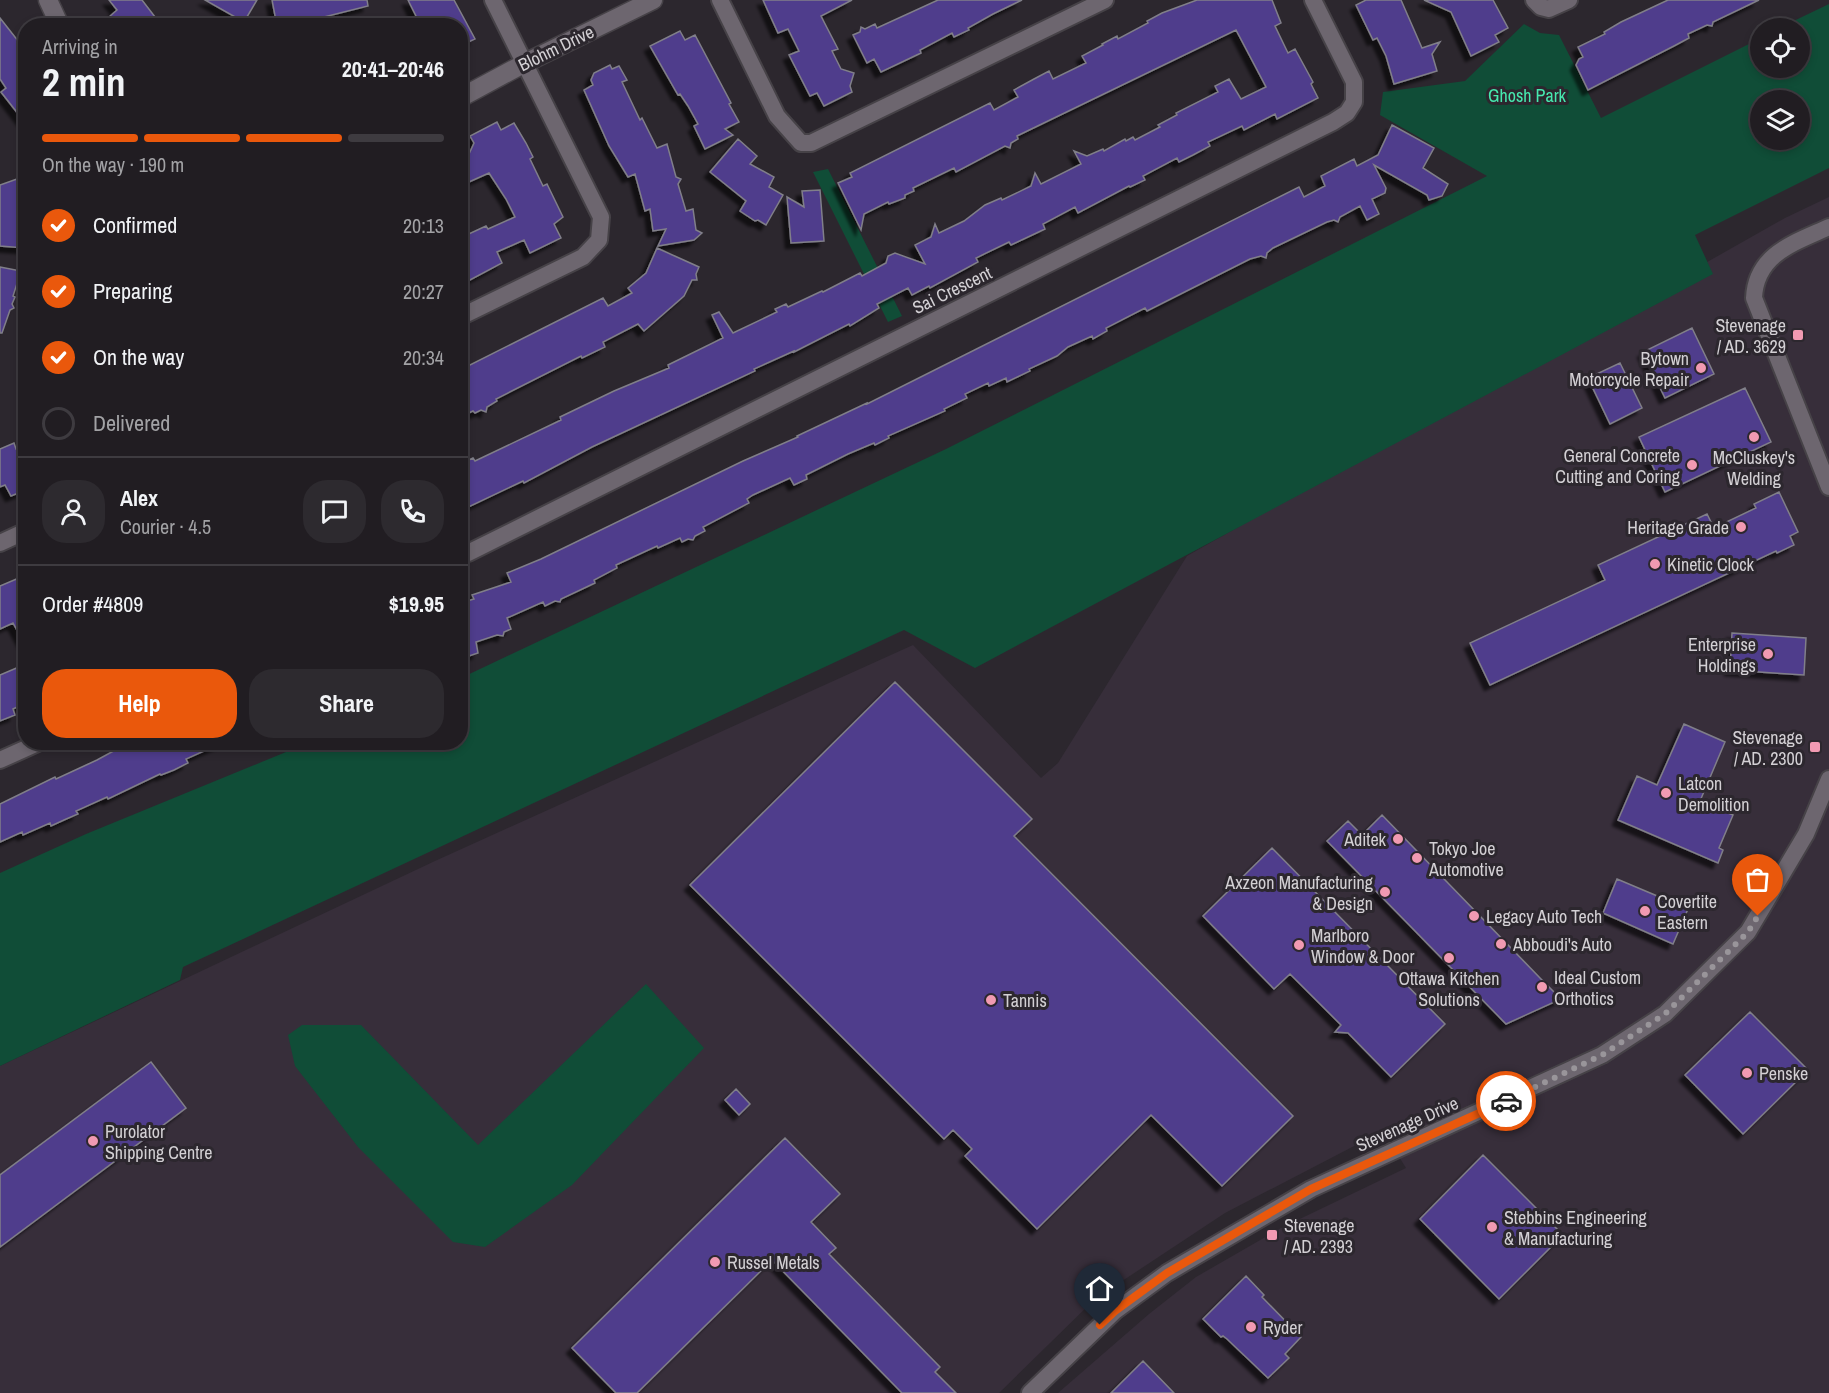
<!DOCTYPE html>
<meta charset="utf-8">
<style>
body{margin:0;font-family:"Archivo Narrow",sans-serif;background:#2d2a2f;color:#f1f3f6;height:100vh;display:flex;flex-direction:column;font-size:22px;white-space:nowrap}
*{box-sizing:border-box;margin:0}
p{font-size:20px;color:#a2a2a5}
.icon{flex:none;width:33px;height:33px;fill:none;stroke:currentColor;stroke-width:2;stroke-linecap:round;stroke-linejoin:round}
.map{position:relative;flex:1;overflow:hidden}
.details{position:absolute;left:18px;top:18px;width:450px;height:732px;display:flex;flex-direction:column;background:#211d22;border-radius:24px;box-shadow:0 3px 9px #0003,0 0 0 2px #3e3b40}
.details>*{flex:none}
.buttons{position:absolute;left:1750px;top:18px;display:grid;gap:12px}
.buttons a{display:grid;place-items:center;width:60px;height:60px;border-radius:50%;background:#211d22;box-shadow:0 3px 9px #0003,0 0 0 2px #3e3b40;font-size:30px}
.pin{position:absolute;display:grid;place-items:center;width:51px;height:51px;color:#fff;margin:-62px -26px;border-radius:50% 50% 50% 0;rotate:-45deg;box-shadow:0 0 6px #0007}
.pin .icon{rotate:45deg}
.courier{position:absolute;display:grid;place-items:center;width:60px;height:60px;margin:-30px;border:4px solid #ea580c;border-radius:50%;background:#fff;color:#222;box-shadow:0 2px 8px #0007}
.summary em{font-style:normal;font-weight:700}
.summary div{display:flex;flex-direction:column-reverse}
.summary{display:flex;align-items:center;justify-content:space-between;height:102px;padding:0 24px}
h1{font-size:39px;font-weight:700;line-height:45px}
.bar{display:grid;grid-template-columns:repeat(4,1fr);gap:9px 6px;align-content:center;height:72px;padding:0 24px}
.bar i{height:8px;border-radius:4px;background:#3e3b40}
.bar .active{background:#ea580c}
.bar p{grid-column:span 4}
.line{display:flex;align-items:center;gap:15px;padding:0 24px;border-top:2px solid #3e3b40}
.line div{flex:1}
.round{display:grid;place-items:center;flex:none;width:63px;height:63px;border-radius:24px;background:#2d2a2f}
ol{padding:0 24px;list-style:none}
li{display:flex;align-items:center;gap:18px;height:66px}
li p{margin-inline-start:auto}
li .icon{padding:6px;border-radius:50%;background:#ea580c;color:#fff;stroke-width:4}
li:last-child{color:#a2a2a5}
li i{width:33px;height:33px;border:3px solid #3e3b40;border-radius:50%}
.cta{display:flex;gap:12px;margin-top:auto;padding:12px 24px}
.cta a{flex:1;height:69px;border-radius:24px;background:#ea580c;color:#fff;font-size:24px;font-weight:700;line-height:69px;text-align:center}
.cta a+a{background:#2d2a2f;color:#f1f3f6}
.map>svg:first-child{display:block}
.built{fill:#372e3a}
.green{fill:#104d37;fill-rule:evenodd}
.building{fill:#503c8c;stroke:#807f89;stroke-width:1.5;filter:url(#shadow)}
.lines{fill:none;stroke-linecap:round;stroke-linejoin:round}
.minor-casing{stroke:#464247;stroke-width:20}
.tertiary-casing{stroke:#464247;stroke-width:21}
.minor{stroke:#6d666f;stroke-width:16}
.tertiary{stroke:#6d666f;stroke-width:18}
.done{stroke:#99959a;stroke-width:6;stroke-dasharray:0 10.8}
.route{stroke:#ea580c;stroke-width:8}
.poi-dot{fill:#f19ab2;stroke:#2c272e;stroke-width:2}
.labels{text-anchor:middle;dominant-baseline:central;stroke-width:6;stroke-linejoin:round;paint-order:stroke}
.street-label{font-size:18px;fill:#d3d0d4;stroke:#2c272e}
.park-label{font-size:18px;fill:#46e9af;stroke:#2c272e}
.poi-label{font-size:18px;fill:#d3d0d4;stroke:#2c272e;text-anchor:start}
</style>
<div class="map">
<svg width="1829" height="1393" viewBox="0 0 1829 1393">
<defs>
<filter id="shadow"><feDropShadow dx="-5.5" dy="5.5" stdDeviation="1.5" flood-color="#0009"/></filter>
</defs>
<rect width="100%" height="100%" fill="#2c272e"/>
<path class="built" d="M1829,197V1393H1058L1149,1314L1196,1277L1281,1228L1406,1168L1383,1131L1225,1213L1095,1299L999,1393H0V1066L435,861L913,645L1041,778L1058,763L1187,556L1785,218Z"/>
<path class="green" d="M1829,4V168L1695,235L1713,274L975,668L904,630L183,967L180,980L0,1066V873L86,834L308,743L460,742L461,678L946,449L1487,176L1380,115L1383,92L1465,81L1524,24L1540,33L1559,35L1601,118L1761,38V68H1800V28H1779ZM1761,100H1800V140H1761Z
M828,169L902,316L888,322L813,172Z
M646,984L704,1048L572,1185L485,1247L453,1242L358,1147L295,1066L288,1035L302,1025H361L478,1145Z"/>
<path class="building" d="M109,0H142L162,26H116L109,17L117,10Z
M205,0H257L244,22Z
M272,0H367L368,6L308,21L277,26Z
M408,0H454L475,39L460,46V26H421Z
M763,0H852L821,16L838,49L832,51L841,69L854,73L850,86L852,92L824,106L817,93L810,96L789,55L799,51L788,29L778,33Z
M938,0H1022L993,14L968,28L969,30L954,37L952,33L920,50L921,53L881,72L874,59L867,63L853,35L860,32L861,27L865,29L875,24L877,28Z
M1197,0H1272L1281,23L1275,26L1288,53L1295,49L1313,82L1311,84L1318,98L1277,119L1275,114L1244,130L1242,126L1208,142L1210,146L1193,155L1179,162L1177,158L1143,176L1145,180L1130,187L1129,186L1078,213L1075,207L1043,224L1045,229L1011,245L1009,242L976,258L978,262L930,288L929,286L912,295L908,288L877,304L879,308L850,326L849,324L794,352V351L754,369L755,371L592,447L524,483L523,481L460,511V464L473,458L475,461L561,420L560,417L614,391L669,368L668,365L723,338L712,315L719,312L733,333L777,312L775,309L786,304L788,307L822,291L823,292L860,273L862,276L886,263L888,256L895,253L925,264L915,245L931,237L935,224L939,233L964,221L985,205L1001,198L1002,200L1031,186L1035,173L1041,184L1081,164L1074,151L1087,156L1103,149L1104,151L1125,139L1126,141L1133,137L1135,140L1160,127L1158,125L1177,115L1176,113L1218,92L1215,86L1229,79L1241,99L1266,87L1236,30L1017,136L1018,139L1011,143L1010,148L1005,146L956,172L954,168L913,188L914,191L905,195V198L889,204L888,202L864,214L861,230L838,183L852,177L850,173L990,103L994,110L1018,97L1014,90L1034,79L1049,71L1053,79L1086,63L1082,56L1103,45L1102,44L1117,36L1118,39L1148,23L1147,21L1162,13Z
M1366,0H1401L1422,48L1440,42L1432,54L1437,71L1394,84L1386,56L1377,38L1373,40L1356,5Z
M1424,0H1493L1508,28L1495,35L1499,42L1471,56L1451,12Z
M1668,0H1759L1713,22L1712,26L1707,25L1688,34L1689,38L1674,46L1588,90L1576,65L1579,59L1583,57L1578,47L1605,34L1604,32L1621,22Z
M0,18L26,51V124L1,92L6,88L0,79Z
M680,31L685,40L695,35L731,103L729,104L739,122L725,129L733,135L705,149L694,126L698,124L688,106L680,94L678,95L650,46Z
M610,65L612,69L619,66L627,80L622,82L640,120L642,118L657,148L667,144L676,177L681,179L678,184L686,211L693,209L696,230L702,233L694,240L658,246L666,229L653,231L650,209L645,211L635,174L628,177L609,146L584,90L593,85L591,80L594,73Z
M497,122L501,130L514,123L526,143L533,157L530,159L543,186L547,184L563,217L554,224L561,238L530,253L524,240L497,252L502,263L470,280L465,271L460,273V238L486,226L488,229L515,217L506,199L489,173L460,186V158L469,154L474,143L470,136Z
M1392,125L1434,148L1423,168L1448,184L1442,196L1429,200L1427,195L1374,165L1386,188L1385,193L1372,199L1379,214L1367,220L1360,206L1340,217L1338,222L1334,220L1327,222L1273,248L1267,253L1266,258L1261,256L1250,259L1147,311L1145,308L1106,328L1107,331L1093,339L1092,336L1068,347L1057,356L1029,369L1030,371L1007,382L1006,378L989,386L988,383L965,394L967,398L944,409L945,411L888,436L889,438L875,445L874,443L848,454L806,475L807,479L794,485L790,478L753,495L747,499L749,503L703,527L705,531L695,536L693,540L688,539L682,542L680,538L658,548L657,546L616,565L617,568L594,580L595,583L561,599L560,602L555,601L545,606L543,602L507,618L511,629L504,632L503,636L497,635L476,642L478,653L460,659V603L474,599L472,595L511,582L507,573L541,559L743,461L798,437L797,436L867,403V404L1299,187L1304,197L1325,186L1321,176L1354,159L1357,166L1378,155Z
M738,139L757,156L750,164L774,177L769,187L783,195L766,225L758,220L755,221L740,211L746,201L710,172Z
M17,179L26,204L25,248L0,246V185Z
M820,190L824,241L791,243L787,197L804,207L802,191Z
M657,248L699,267L696,274L697,280H692L684,296L644,331L638,324L603,342L605,347L582,358L581,356L496,399L497,401L487,407L486,412L481,410L475,413L473,411L460,417V370L603,298L608,306L632,293L628,288L646,273Z
M0,267L21,271L13,296L15,297L12,304L14,308L10,310L2,333H0Z
M1692,328L1714,374L1665,398L1643,352Z
M1620,363L1642,408L1610,424L1588,378Z
M1745,388L1771,442L1665,492L1639,437Z
M14,443L16,449L26,444V490L11,496L5,485L0,487V449Z
M1779,492L1798,532L1790,536L1794,545L1777,553L1776,551L1490,685L1470,643L1605,580L1598,565L1707,514L1714,528L1756,508L1754,504Z
M26,575V647L13,623L0,629V586Z
M1732,633L1806,638L1804,675L1730,670Z
M26,664V703L13,709L15,715L0,721V675Z
M895,682L1032,819L1014,836L1293,1116L1222,1186L1151,1115L1037,1229L965,1156L972,1149L953,1130L944,1139L690,885Z
M1684,724L1725,742L1700,801L1733,815L1719,848L1723,850L1718,863L1618,820L1637,776L1657,785Z
M130,742H224L186,759L188,763L174,770L161,775L160,774L108,799L107,797L76,811L78,814L64,820L51,826L50,823L23,835L22,832L0,842V804L55,777L56,779L97,760Z
M1382,815L1541,979L1561,999L1506,1024L1327,841L1348,821L1362,835Z
M1272,848L1445,1024L1391,1077L1348,1033L1335,1032L1341,1025L1290,974L1274,989L1203,916Z
M1617,879L1688,909L1673,944L1603,913Z
M1750,1012L1808,1070L1743,1134L1685,1075Z
M151,1062L186,1108L0,1247V1175Z
M736,1089L750,1104L739,1115L725,1100Z
M785,1138L840,1194L811,1222L836,1248L829,1254L940,1367L935,1372L956,1393H902L772,1260L637,1393H616L572,1348Z
M1483,1155L1563,1235L1499,1299L1420,1219Z
M1246,1276L1264,1295L1262,1297L1301,1337L1285,1354L1289,1358L1268,1378L1227,1339L1223,1336L1221,1337L1203,1319Z
M1143,1361L1174,1393H1111Z"/>
<g class="lines">
<defs>
<path id="minor" d="M720,0L777,116L801,143H811L1105,0
M1534,0L1541,7L1549,9L1569,0
M1829,227C1794,243 1756,254 1754,298L1829,487
M460,317L583,257L599,240L601,217L493,0
M0,543L26,531
M460,554L468,553L1333,122L1347,113L1354,102V82L1313,0
M0,760L40,742
M1030,1393L1115,1311L1167,1273L1311,1189L1602,1055L1665,1014L1748,932L1806,834L1829,779"/>
<path id="tertiary" d="M48,0L60,26
M460,98L525,63L653,0"/>
</defs>
<use href="#minor" class="minor-casing"/>
<use href="#tertiary" class="tertiary-casing"/>
<use href="#minor" class="minor"/>
<use href="#tertiary" class="tertiary"/>
</g>
<g class="lines">
<path class="done" d="M1506,1101L1602,1055L1665,1014L1748,932L1758,916"/>
<path class="route" d="M1100,1325L1115,1311L1167,1273L1311,1189L1506,1101"/>
</g>
<g class="poi-dot">
<rect x="1792" y="329" width="12" height="12" rx="3"/>
<circle cx="1701" cy="368" r="6"/>
<circle cx="1754" cy="437" r="6"/>
<circle cx="1692" cy="465" r="6"/>
<circle cx="1741" cy="527" r="6"/>
<circle cx="1655" cy="564" r="6"/>
<circle cx="1768" cy="654" r="6"/>
<rect x="1809" y="741" width="12" height="12" rx="3"/>
<circle cx="1666" cy="793" r="6"/>
<circle cx="1398" cy="839" r="6"/>
<circle cx="1417" cy="858" r="6"/>
<circle cx="1385" cy="892" r="6"/>
<circle cx="1645" cy="911" r="6"/>
<circle cx="1474" cy="916" r="6"/>
<circle cx="1501" cy="944" r="6"/>
<circle cx="1299" cy="945" r="6"/>
<circle cx="1449" cy="958" r="6"/>
<circle cx="1542" cy="987" r="6"/>
<circle cx="991" cy="1000" r="6"/>
<circle cx="1747" cy="1073" r="6"/>
<circle cx="93" cy="1141" r="6"/>
<circle cx="1492" cy="1227" r="6"/>
<rect x="1266" y="1229" width="12" height="12" rx="3"/>
<circle cx="715" cy="1262" r="6"/>
<circle cx="1251" cy="1327" r="6"/>
</g>
<g class="labels">
<g class="street-label">
<text transform="translate(556 48) rotate(-26)">Blohm Drive</text>
<text transform="translate(952 290) rotate(-26)">Sai Crescent</text>
<text transform="translate(1407 1124) rotate(-24)">Stevenage Drive</text>
</g>
<g class="park-label">
<text x="1527" y="95">Ghosh Park</text>
</g>
<g class="poi-label">
<text x="1786" y="325" text-anchor="end">Stevenage<tspan x="1786" dy="21">/ AD. 3629</tspan></text>
<text x="1689" y="358" text-anchor="end">Bytown<tspan x="1689" dy="21">Motorcycle Repair</tspan></text>
<text x="1680" y="455" text-anchor="end">General Concrete<tspan x="1680" dy="21">Cutting and Coring</tspan></text>
<text x="1754" y="457" text-anchor="middle">McCluskey's<tspan x="1754" dy="21">Welding</tspan></text>
<text x="1729" y="527" text-anchor="end">Heritage Grade</text>
<text x="1667" y="564">Kinetic Clock</text>
<text x="1756" y="644" text-anchor="end">Enterprise<tspan x="1756" dy="21">Holdings</tspan></text>
<text x="1803" y="737" text-anchor="end">Stevenage<tspan x="1803" dy="21">/ AD. 2300</tspan></text>
<text x="1678" y="783">Latcon<tspan x="1678" dy="21">Demolition</tspan></text>
<text x="1386" y="839" text-anchor="end">Aditek</text>
<text x="1429" y="848">Tokyo Joe<tspan x="1429" dy="21">Automotive</tspan></text>
<text x="1373" y="882" text-anchor="end">Axzeon Manufacturing<tspan x="1373" dy="21">&amp; Design</tspan></text>
<text x="1657" y="901">Covertite<tspan x="1657" dy="21">Eastern</tspan></text>
<text x="1486" y="916">Legacy Auto Tech</text>
<text x="1311" y="935">Marlboro<tspan x="1311" dy="21">Window &amp; Door</tspan></text>
<text x="1513" y="944">Abboudi's Auto</text>
<text x="1554" y="977">Ideal Custom<tspan x="1554" dy="21">Orthotics</tspan></text>
<text x="1449" y="978" text-anchor="middle">Ottawa Kitchen<tspan x="1449" dy="21">Solutions</tspan></text>
<text x="1003" y="1000">Tannis</text>
<text x="1759" y="1073">Penske</text>
<text x="105" y="1131">Purolator<tspan x="105" dy="21">Shipping Centre</tspan></text>
<text x="1504" y="1217">Stebbins Engineering<tspan x="1504" dy="21">&amp; Manufacturing</tspan></text>
<text x="1284" y="1225">Stevenage<tspan x="1284" dy="21">/ AD. 2393</tspan></text>
<text x="727" y="1262">Russel Metals</text>
<text x="1263" y="1327">Ryder</text>
</g>
</g>
</svg>
<div class="buttons">
<a><svg class="icon" aria-label="locate" viewBox="0 0 24 24"><circle cx="12" cy="12" r="6"/><path d="M12 2v4M12 18v4M2 12h4M18 12h4"/></svg></a>
<a><svg class="icon" aria-label="layers" viewBox="0 0 24 24"><path d="M12 4l9 5-9 5-9-5zM3 14l9 5 9-5"/></svg></a>
</div>
<div class="pin" style="left:1758px;top:916px;background:#ea580c"><svg class="icon" aria-label="bag" viewBox="0 0 24 24"><path d="M5 8h14l-1 12H6zM9 8a3 3 0 0 1 6 0"/></svg></div>
<div class="pin" style="left:1100px;top:1325px;background:#1f2937"><svg class="icon" aria-label="home" viewBox="0 0 24 24"><path d="M3 11l9-7 9 7M6 9v11h12V9"/></svg></div>
<div class="courier" style="left:1506px;top:1101px"><svg class="icon" aria-label="car" viewBox="0 0 24 24"><path d="M5 17H2v-5l4-1 3-4h7l3 4 3 1v5h-3M9 17h6M6 11h13"/><circle cx="7" cy="17" r="2"/><circle cx="17" cy="17" r="2"/></svg></div>
<section class="details">
<div class="summary"><div><h1>2 min</h1><p>Arriving in</p></div><em>20:41–20:46</em></div>
<div class="bar"><i class="active"></i><i class="active"></i><i class="active"></i><i></i><p>On the way · 190 m</p></div>
<ol>
<li><svg class="icon" aria-label="check" viewBox="0 0 24 24"><path d="M5 12l5 5 9-10"/></svg>Confirmed<p>20:13</p></li>
<li><svg class="icon" aria-label="check" viewBox="0 0 24 24"><path d="M5 12l5 5 9-10"/></svg>Preparing<p>20:27</p></li>
<li><svg class="icon" aria-label="check" viewBox="0 0 24 24"><path d="M5 12l5 5 9-10"/></svg>On the way<p>20:34</p></li>
<li><i></i>Delivered</li>
</ol>
<div class="line" style="height:108px"><a class="round"><svg class="icon" aria-label="person" viewBox="0 0 24 24"><circle cx="12" cy="8" r="4"/><path d="M4 21q1-7 8-7t8 7"/></svg></a><div><b>Alex</b><p>Courier · 4.5</p></div><a class="round"><svg class="icon" aria-label="chat" viewBox="0 0 24 24"><path d="M4 5h16v11H9l-5 4z"/></svg></a><a class="round"><svg class="icon" aria-label="phone" viewBox="0 0 24 24"><path d="M5 4h4l2 5-3 2q2 4 5 5l2-3 5 2v4C11 20 4 13 5 4z"/></svg></a></div>
<div class="line" style="height:78px"><div>Order #4809</div><b>$19.95</b></div>
<div class="cta"><a>Help</a><a>Share</a></div>
</section>
</div>
